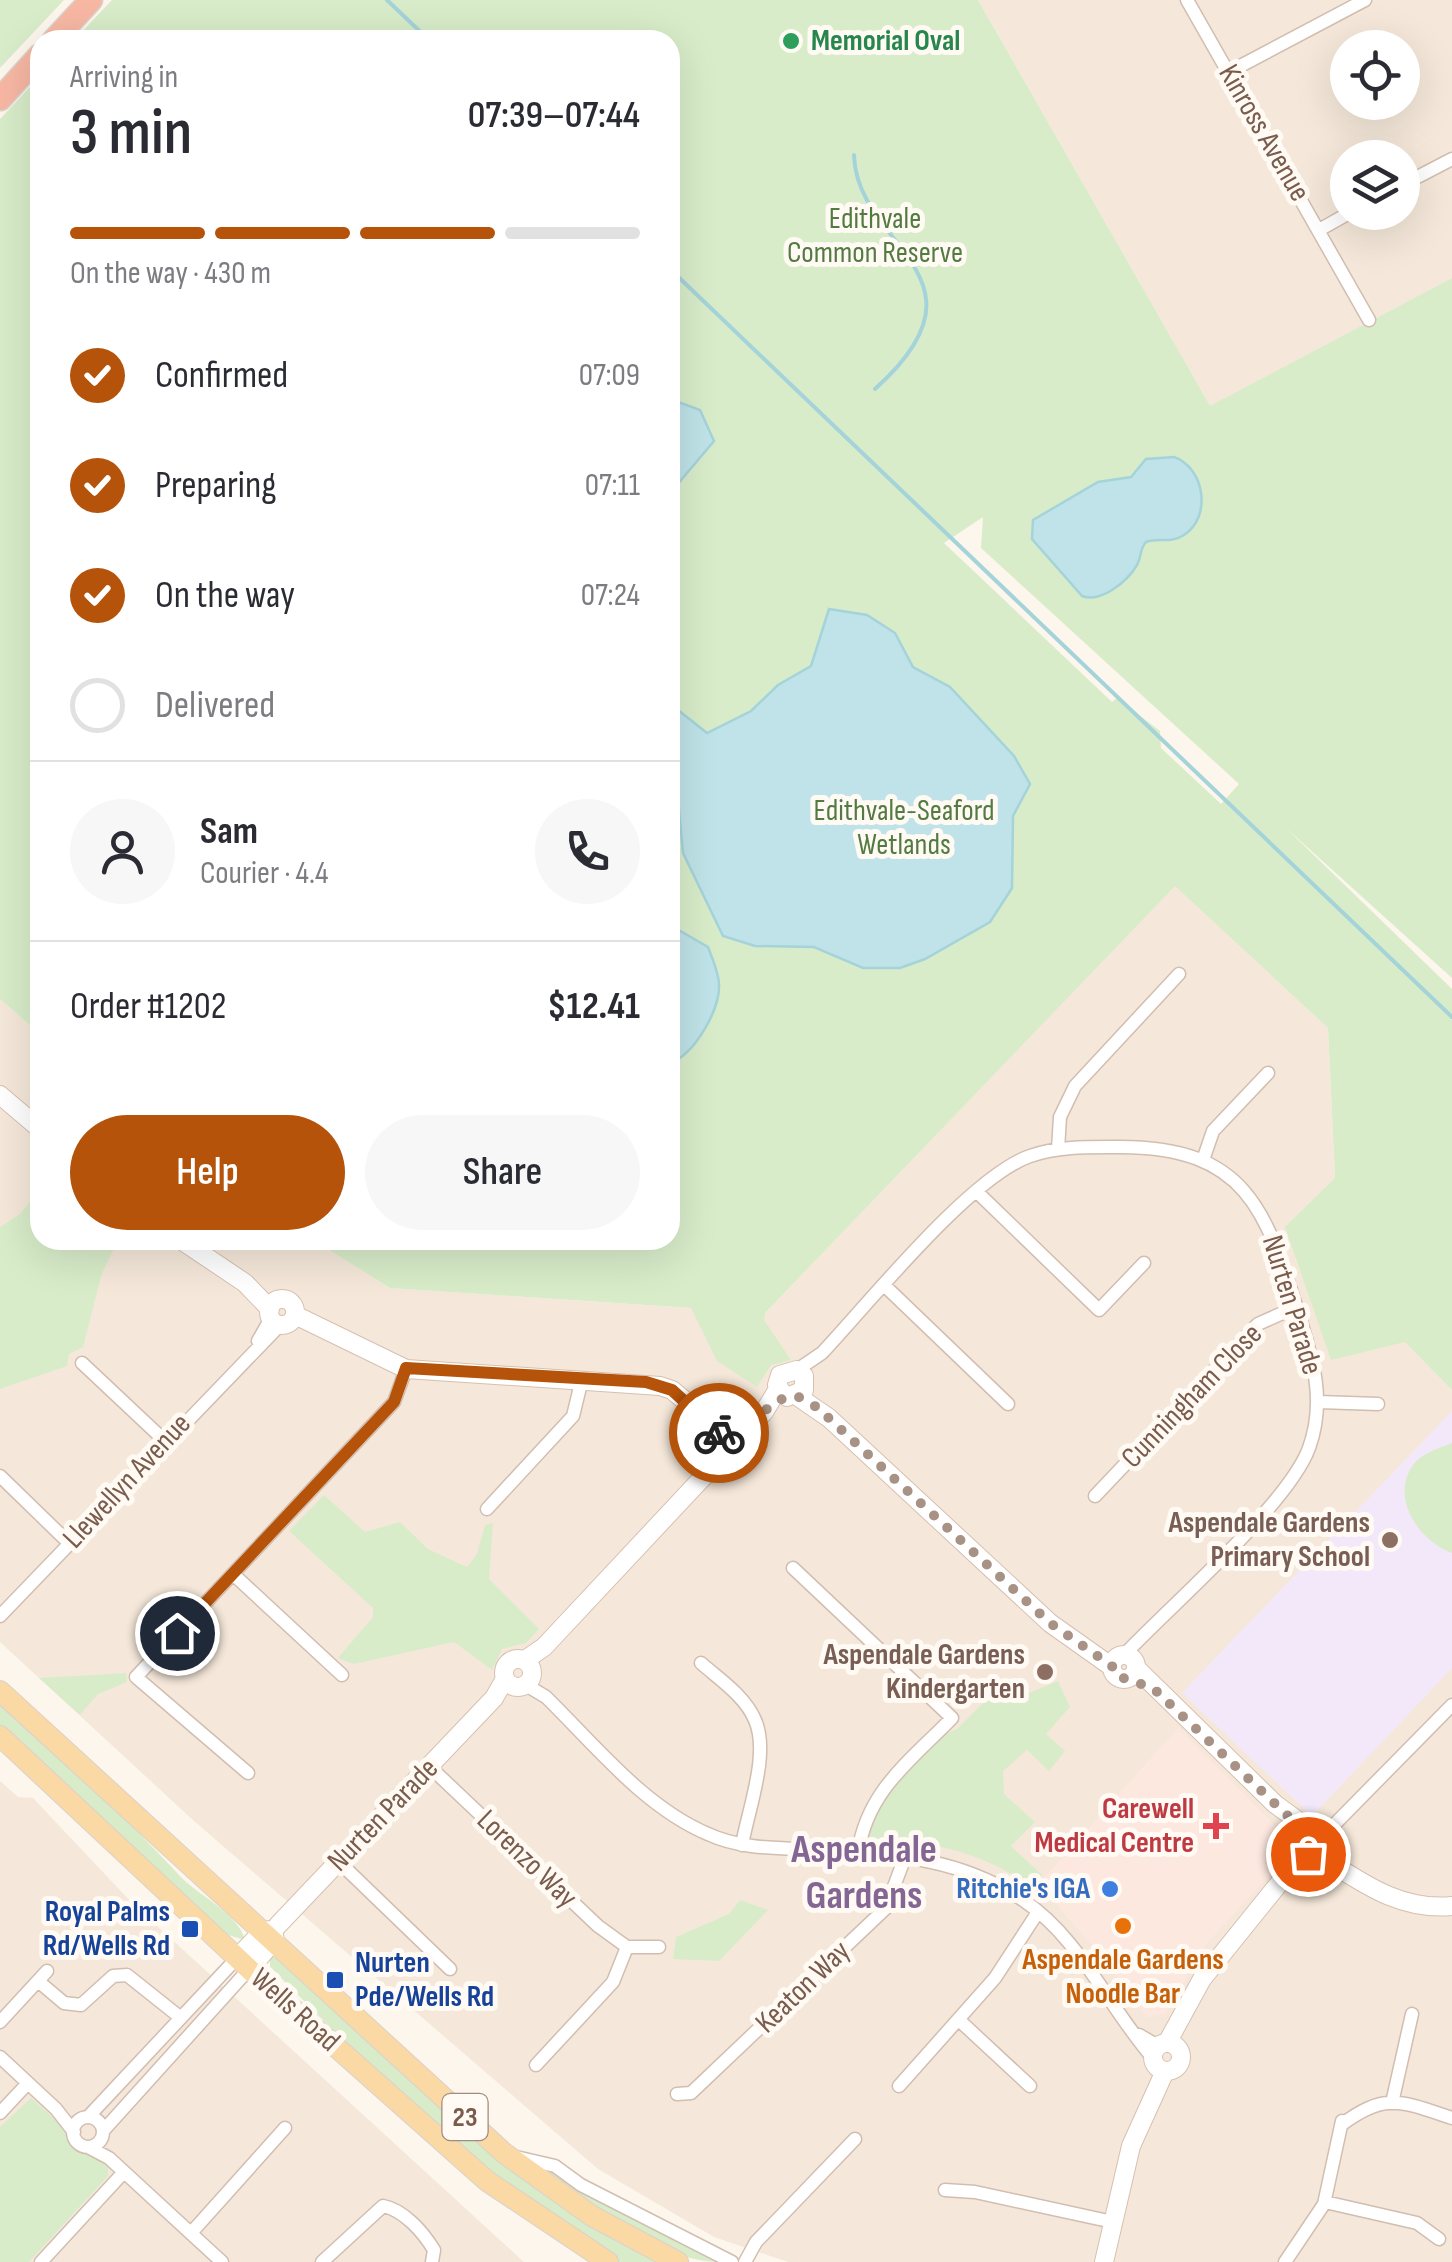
<!DOCTYPE html>
<meta charset="utf-8">
<style>
body{margin:0;font-family:"Sofia Sans Condensed",sans-serif;background:#f7f7f7;color:#2b2b33;height:100vh;display:flex;flex-direction:column;font-size:38px;white-space:nowrap}
*{box-sizing:border-box;margin:0}
p{font-size:32px;color:#7c7c81}
.icon{flex:none;width:55px;height:55px;fill:none;stroke:currentColor;stroke-width:2;stroke-linecap:round;stroke-linejoin:round}
.map{position:relative;flex:1;overflow:hidden}
.details{position:absolute;left:30px;top:30px;width:650px;height:1220px;display:flex;flex-direction:column;background:#fff;border-radius:30px;box-shadow:0 10px 40px #0002}
.details>*{flex:none}
.buttons{position:absolute;left:1330px;top:30px;display:grid;gap:20px}
.buttons a{display:grid;place-items:center;width:90px;height:90px;border-radius:50%;background:#fff;box-shadow:0 10px 40px #0002;font-size:50px}
.pin{position:absolute;display:grid;place-items:center;width:85px;height:85px;color:#fff;margin:-42px;border:5px solid #fff;border-radius:50%;box-shadow:0 2px 10px #0007}
.courier{position:absolute;display:grid;place-items:center;width:100px;height:100px;margin:-50px;border:8px solid #b45309;border-radius:50%;background:#fff;color:#222;box-shadow:0 2px 12px #0007}
.overview em{font-style:normal;font-weight:600}
.overview div{display:flex;flex-direction:column-reverse}
.overview{display:flex;align-items:center;justify-content:space-between;height:170px;padding:0 40px}
h1{font-size:65px;font-weight:600;line-height:75px}
.bar{display:grid;grid-template-columns:repeat(4,1fr);gap:15px 10px;align-content:center;height:120px;padding:0 40px}
.bar i{height:12px;border-radius:8px;background:#e1e1e2}
.bar .on{background:#b45309}
.bar p{grid-column:span 4}
.line{display:flex;align-items:center;gap:25px;padding:0 40px;border-top:2px solid #e1e1e2}
.line div{flex:1}
.round{display:grid;place-items:center;flex:none;width:105px;height:105px;border-radius:52px;background:#f7f7f7}
ol{padding:0 40px;list-style:none}
li{display:flex;align-items:center;gap:30px;height:110px}
li p{margin-inline-start:auto}
li .icon{padding:10px;border-radius:50%;background:#b45309;color:#fff;stroke-width:4}
li:last-child{color:#7c7c81}
li i{width:55px;height:55px;border:5px solid #e1e1e2;border-radius:50%}
.action{display:flex;gap:20px;margin-top:auto;padding:20px 40px}
.action a{flex:1;height:115px;border-radius:60px;background:#b45309;color:#fff;font-size:40px;font-weight:600;line-height:115px;text-align:center}
.action a+a{background:#f7f7f7;color:#2b2b33}
.map>svg:first-child{display:block}
.residential{fill:#f5e8da;fill-rule:evenodd}
.commercial{fill:#fde8e0}
.education{fill:#f3e8fa}
.green{fill:#d8ecc9;fill-rule:evenodd}
.water{fill:#bfe3e8;stroke:#a5d3da;stroke-width:2.5}
.lines{fill:none;stroke-linecap:round;stroke-linejoin:round}
.stream{stroke:#a5d3da;stroke-width:4}
.street-casing{stroke:#d1beb0;stroke-width:15}
.secondary-casing{stroke:#d6c0b0;stroke-width:20}
.primary-casing{stroke:#dad1cd;stroke-width:22}
.highway-casing{stroke:#dad1cd;stroke-width:25}
.street{stroke:#fff;stroke-width:12}
.secondary{stroke:#fff;stroke-width:18}
.primary{stroke:#fbd9a5;stroke-width:20}
.highway{stroke:#f7b7a3;stroke-width:22}
.done{stroke:#a89285;stroke-width:10;stroke-dasharray:0 18}
.route{stroke:#b45309;stroke-width:12}
.leisure-dot{fill:#2e9e5b;stroke:#fffaf3;stroke-width:4}
.education-dot{fill:#8d6e63;stroke:#fffaf3;stroke-width:4}
.health-dot{fill:#e0444e;stroke:#fffaf3;stroke-width:4}
.shop-dot{fill:#3f7fe0;stroke:#fffaf3;stroke-width:4}
.food-dot{fill:#e8710a;stroke:#fffaf3;stroke-width:4}
.transit-dot{fill:#1a4fb4;stroke:#fffaf3;stroke-width:4}
.labels{text-anchor:middle;dominant-baseline:central;stroke-width:10;stroke-linejoin:round;paint-order:stroke}
.shield{fill:#fffaf3;stroke:#a28b7f;stroke-width:2.5}
.shield-label{font-size:28px;font-weight:bold;fill:#7a5c4d}
.leisure-label{font-size:30px;font-weight:bold;fill:#27864d;stroke:#fffaf3;text-anchor:start}
.street-label{font-size:30px;fill:#7a5c4d;stroke:#fffaf3}
.park-label{font-size:30px;fill:#537a41;stroke:#fffaf3}
.education-label{font-size:30px;font-weight:bold;fill:#785e54;stroke:#fffaf3;text-anchor:end}
.health-label{font-size:30px;font-weight:bold;fill:#be3a42;stroke:#fffaf3;text-anchor:end}
.shop-label{font-size:30px;font-weight:bold;fill:#366cbe;stroke:#fffaf3;text-anchor:end}
.transit-label{font-size:30px;font-weight:bold;fill:#164399;stroke:#fffaf3;text-anchor:end}
.food-label{font-size:30px;font-weight:bold;fill:#c56008;stroke:#fffaf3}
.district-label{font-size:40px;font-weight:bold;fill:#846695;stroke:#fffaf3}
</style>
<div class="map">
<svg width="1452" height="2262" viewBox="0 0 1452 2262">
<rect width="100%" height="100%" fill="#fdf6ec"/>
<path class="residential" d="M978,0H1452V278L1210,407ZM1348,48H1402V102H1348ZM1348,158H1402V212H1348Z
M1175,885L1328,1028L1335,1179L1331,1359L1405,1341L1452,1390V2262H788L714,2237L598,2169L194,1821L0,1642V999L40,1034V1240H313L390,1288L765,1313Z
M0,1781L18,1797L33,1798L133,1904L524,2262H0Z"/>
<path class="commercial" d="M1178,1728L1292,1843L1288,1855L1207,1943L1165,2014L1146,2017L1105,1960L1039,1884Z"/>
<path class="education" d="M1452,1411V1668L1312,1816L1182,1693Z"/>
<path class="green" d="M0,0H64L0,68Z
M112,0H978L1210,406L1452,278V978L1286,828L1452,989V1390L1405,1342L1331,1360L1285,1227L1335,1178L1328,1028L1175,886L765,1313L764,1320L791,1360L771,1365L757,1387L717,1361L691,1308L390,1288L313,1240H670V40H74ZM983,517L981,548L1239,784L1221,804L1161,748L1160,731L1117,698L1112,702L944,543Z
M40,76V1034L0,999V119Z
M40,1189V1240H118L102,1273L83,1347L69,1354L67,1366L0,1389V1227L20,1214Z
M1452,1443V1553C1421,1542 1391,1501 1411,1468C1419,1454 1437,1449 1452,1443Z
M324,1495L365,1532L400,1522L428,1549L467,1567L477,1554L485,1525L493,1523L489,1579L539,1629L526,1643L502,1649L492,1670L454,1642L354,1664L338,1658L373,1617V1608L289,1531Z
M126,1673L127,1682L98,1694L80,1715L39,1678Z
M1058,1681L1070,1707L1046,1734L1065,1751L1049,1771L1027,1750L1003,1771L1004,1794L1035,1822L1011,1846L1042,1875L1032,1887C981,1852 935,1841 874,1841L869,1836L870,1822L889,1793L940,1736L957,1729L999,1687L1010,1701Z
M0,1701C61,1758 123,1814 179,1875C197,1895 239,1914 245,1940L225,1934L0,1729Z
M740,1900L768,1910L719,1961L673,1959L676,1937L729,1914Z
M270,1957L281,1958L491,2149L669,2262H619L501,2186L370,2067L270,1967Z
M31,2098L108,2167V2176L29,2262H0V2127Z
M529,2164L550,2168L571,2186L720,2262C658,2262 581,2198 529,2164Z"/>
<path class="water" d="M670,399L700,410L714,441L670,493Z
M1174,457C1205,468 1212,517 1184,535C1170,544 1159,537 1146,542C1139,550 1142,556 1137,565C1127,582 1101,603 1082,596L1032,539L1033,520L1098,482L1131,477L1146,459Z
M829,609L867,615L895,633L913,667L950,687L1014,756L1030,784L1013,816L1012,888L990,922L925,959L900,968H863L814,947L755,946L723,936L683,853L676,777L670,768V673L673,706L707,733L751,711L778,685L811,666Z
M670,925L708,947C712,958 719,973 719,985C720,1010 694,1055 670,1063Z"/>
<g class="lines">
<path class="stream" d="M387,0L429,40
M854,155C856,247 1001,276 875,389
M670,269L1452,1017"/>
<defs>
<path id="street" d="M1187,0L1369,320
M1229,72L1365,0
M1402,185L1452,159
M1319,230L1351,212
M1058,1149L1060,1117L1075,1086L1179,974
M1203,1160L1213,1131L1268,1073
M976,1191L1099,1310L1144,1263
M885,1286L1008,1404
M258,1341L271,1318
M82,1363L165,1441
M797,1370L822,1353C869,1303 970,1177 1030,1156C1059,1146 1090,1147 1120,1147C1246,1147 1266,1210 1299,1315C1313,1360 1326,1401 1309,1448C1288,1505 1169,1607 1123,1656
M1319,1402L1378,1404
M0,1476L69,1543
M1095,1496L1258,1324L1296,1307
M487,1509L573,1416L582,1379
M793,1568L952,1718C910,1761 867,1791 858,1853
M233,1574L342,1675
M0,1616L280,1325
M701,1663C719,1679 745,1696 755,1720C770,1754 748,1810 742,1845
M526,1685L546,1697C595,1745 644,1807 708,1834C736,1847 767,1848 797,1849C881,1855 950,1852 1023,1900C1081,1939 1108,2007 1153,2058
M430,1767L598,1926L627,1947H659
M248,1773L136,1677L394,1402L406,1369
M1327,1832L1452,1705
M338,1861L450,1969
M38,1981L64,2003L81,2005L113,1976L127,1975L181,2018
M960,2021L1030,2086
M0,2022L47,1971
M1139,2035L1158,2046
M0,2057L56,2109L74,2132
M536,2065L613,1982L627,1947
M899,2086L995,1978L1038,1912
M677,2094L691,2093L886,1908L905,1857
M1392,2103L1412,2014
M0,2113L28,2083
M88,2117L237,1958
M73 2132a15 15 0 1 1 30 0a15 15 0 1 1-30 0Z
M1341,2125C1385,2092 1401,2101 1452,2118
M103,2131L249,1969
M88,2147L109,2158L222,2262
M516,2157L555,2166L581,2185L732,2262
M945,2190L975,2192L1113,2222
M1325,2202L1417,2223L1439,2239
M191,2233L285,2128
M41,2262L123,2173
M322,2262L383,2206C404,2210 423,2232 434,2250L432,2262
M745,2262L756,2242L855,2139
M1285,2262L1324,2204L1342,2121"/>
<path id="secondary" d="M0,1095L40,1129
M181,1240L245,1283L270,1309
M269 1312a13 13 0 1 1 26 0a13 13 0 1 1-26 0Z
M295,1315L406,1369L660,1386L672,1390L736,1443
M783,1394L777,1385L780,1375L797,1370L804,1376V1390L787,1397
M797,1396L829,1418L1050,1623L1112,1667
M1112 1667a12 12 0 1 1 24 0a12 12 0 1 1-24 0Z
M504 1673a14 14 0 1 1 28 0a14 14 0 1 1-28 0Z
M525,1660L544,1647L764,1412L778,1389
M1136,1668L1275,1804L1312,1831
M1304 1844a15 15 0 1 1 30 0a15 15 0 1 1-30 0Z
M1323,1858C1364,1884 1401,1911 1452,1906
M237,1958L264,1930L273,1931
M249,1969L275,1940L273,1931L279,1924L494,1698L505,1679
M1167,2043L1202,1979L1306,1850
M1153 2057a14 14 0 1 1 28 0a14 14 0 1 1-28 0Z
M1104,2262L1131,2146L1165,2071"/>
<path id="primary" d="M0,1691L504,2153L592,2216L678,2262
M0,1736L264,1983L487,2181L608,2262"/>
<path id="highway" d="M54,40L91,0
M0,99L40,55"/>
</defs>
<use href="#street" class="street-casing"/>
<use href="#secondary" class="secondary-casing"/>
<use href="#primary" class="primary-casing"/>
<use href="#highway" class="highway-casing"/>
<use href="#street" class="street"/>
<use href="#secondary" class="secondary"/>
<use href="#primary" class="primary"/>
<use href="#highway" class="highway"/>
</g>
<g class="lines">
<path class="done" d="M719,1433L730,1448C745,1433 774,1391 798,1397C805,1398 813,1405 819,1409L1050,1623L1112,1666L1117,1676L1153,1688L1290,1818L1305,1839L1308,1854"/>
<path class="route" d="M177,1633L394,1402L406,1368L646,1382L672,1390L719,1433"/>
</g>
<circle class="leisure-dot" cx="791" cy="41" r="10"/>
<g class="education-dot">
<circle cx="1390" cy="1540" r="10"/>
<circle cx="1045" cy="1672" r="10"/>
</g>
<path class="health-dot" d="M1211 1811h10v10h10v10h-10v10h-10v-10h-10v-10h10z"/>
<circle class="shop-dot" cx="1110" cy="1889" r="10"/>
<circle class="food-dot" cx="1123" cy="1926" r="10"/>
<g class="transit-dot">
<rect x="180" y="1919" width="20" height="20" rx="5"/>
<rect x="325" y="1970" width="20" height="20" rx="5"/>
</g>
<g class="labels">
<rect class="shield" x="442.5" y="2094" width="45" height="46" rx="8"/>
<g class="shield-label">
<text x="465" y="2117">23</text>
</g>
<g class="leisure-label">
<text x="811" y="41">Memorial Oval</text>
</g>
<g class="street-label">
<text transform="translate(1264 133) rotate(60)">Kinross Avenue</text>
<text transform="translate(1292 1305) rotate(73)">Nurten Parade</text>
<text transform="translate(1192 1396) rotate(-46)">Cunningham Close</text>
<text transform="translate(127 1481) rotate(-47)">Llewellyn Avenue</text>
<text transform="translate(383 1815) rotate(-46)">Nurten Parade</text>
<text transform="translate(527 1859) rotate(44)">Lorenzo Way</text>
<text transform="translate(803 1987) rotate(-44)">Keaton Way</text>
<text transform="translate(295 2010) rotate(42)">Wells Road</text>
</g>
<g class="park-label">
<text x="875" y="219">Edithvale<tspan x="875" dy="34">Common Reserve</tspan></text>
<text x="904" y="811">Edithvale-Seaford<tspan x="904" dy="34">Wetlands</tspan></text>
</g>
<g class="education-label">
<text x="1370" y="1523">Aspendale Gardens<tspan x="1370" dy="34">Primary School</tspan></text>
<text x="1025" y="1655">Aspendale Gardens<tspan x="1025" dy="34">Kindergarten</tspan></text>
</g>
<g class="health-label">
<text x="1194" y="1809">Carewell<tspan x="1194" dy="34">Medical Centre</tspan></text>
</g>
<g class="shop-label">
<text x="1090" y="1889">Ritchie's IGA</text>
</g>
<g class="transit-label">
<text x="170" y="1912">Royal Palms<tspan x="170" dy="34">Rd/Wells Rd</tspan></text>
<text x="355" y="1963" text-anchor="start">Nurten<tspan x="355" dy="34">Pde/Wells Rd</tspan></text>
</g>
<g class="food-label">
<text x="1123" y="1960">Aspendale Gardens<tspan x="1123" dy="34">Noodle Bar</tspan></text>
</g>
<g class="district-label">
<text x="864" y="1850">Aspendale<tspan x="864" dy="46">Gardens</tspan></text>
</g>
</g>
</svg>
<div class="buttons">
<a><svg class="icon" aria-label="locate" viewBox="0 0 24 24"><circle cx="12" cy="12" r="6"/><path d="M12 2v4M12 18v4M2 12h4M18 12h4"/></svg></a>
<a><svg class="icon" aria-label="layers" viewBox="0 0 24 24"><path d="M12 4l9 5-9 5-9-5zM3 14l9 5 9-5"/></svg></a>
</div>
<div class="pin" style="left:1308px;top:1854px;background:#ea580c"><svg class="icon" aria-label="bag" viewBox="0 0 24 24"><path d="M5 8h14l-1 12H6zM9 8a3 3 0 0 1 6 0"/></svg></div>
<div class="pin" style="left:177px;top:1633px;background:#1f2937"><svg class="icon" aria-label="home" viewBox="0 0 24 24"><path d="M3 11l9-7 9 7M6 9v11h12V9"/></svg></div>
<div class="courier" style="left:719px;top:1433px"><svg class="icon" aria-label="bike" viewBox="0 0 24 24"><circle cx="6" cy="16" r="4"/><circle cx="18" cy="16" r="4"/><path d="M6 16l4-8h5l3 8M10 8l3 8H6M13 5h3"/></svg></div>
<section class="details">
<div class="overview"><div><h1>3 min</h1><p>Arriving in</p></div><em>07:39–07:44</em></div>
<div class="bar"><i class="on"></i><i class="on"></i><i class="on"></i><i></i><p>On the way · 430 m</p></div>
<ol>
<li><svg class="icon" aria-label="check" viewBox="0 0 24 24"><path d="M5 12l5 5 9-10"/></svg>Confirmed<p>07:09</p></li>
<li><svg class="icon" aria-label="check" viewBox="0 0 24 24"><path d="M5 12l5 5 9-10"/></svg>Preparing<p>07:11</p></li>
<li><svg class="icon" aria-label="check" viewBox="0 0 24 24"><path d="M5 12l5 5 9-10"/></svg>On the way<p>07:24</p></li>
<li><i></i>Delivered</li>
</ol>
<div class="line" style="height:180px"><a class="round"><svg class="icon" aria-label="person" viewBox="0 0 24 24"><circle cx="12" cy="8" r="4"/><path d="M4 21q1-7 8-7t8 7"/></svg></a><div><b>Sam</b><p>Courier · 4.4</p></div><a class="round"><svg class="icon" aria-label="phone" viewBox="0 0 24 24"><path d="M5 4h4l2 5-3 2q2 4 5 5l2-3 5 2v4C11 20 4 13 5 4z"/></svg></a></div>
<div class="line" style="height:130px"><div>Order #1202</div><b>$12.41</b></div>
<div class="action"><a>Help</a><a>Share</a></div>
</section>
</div>
